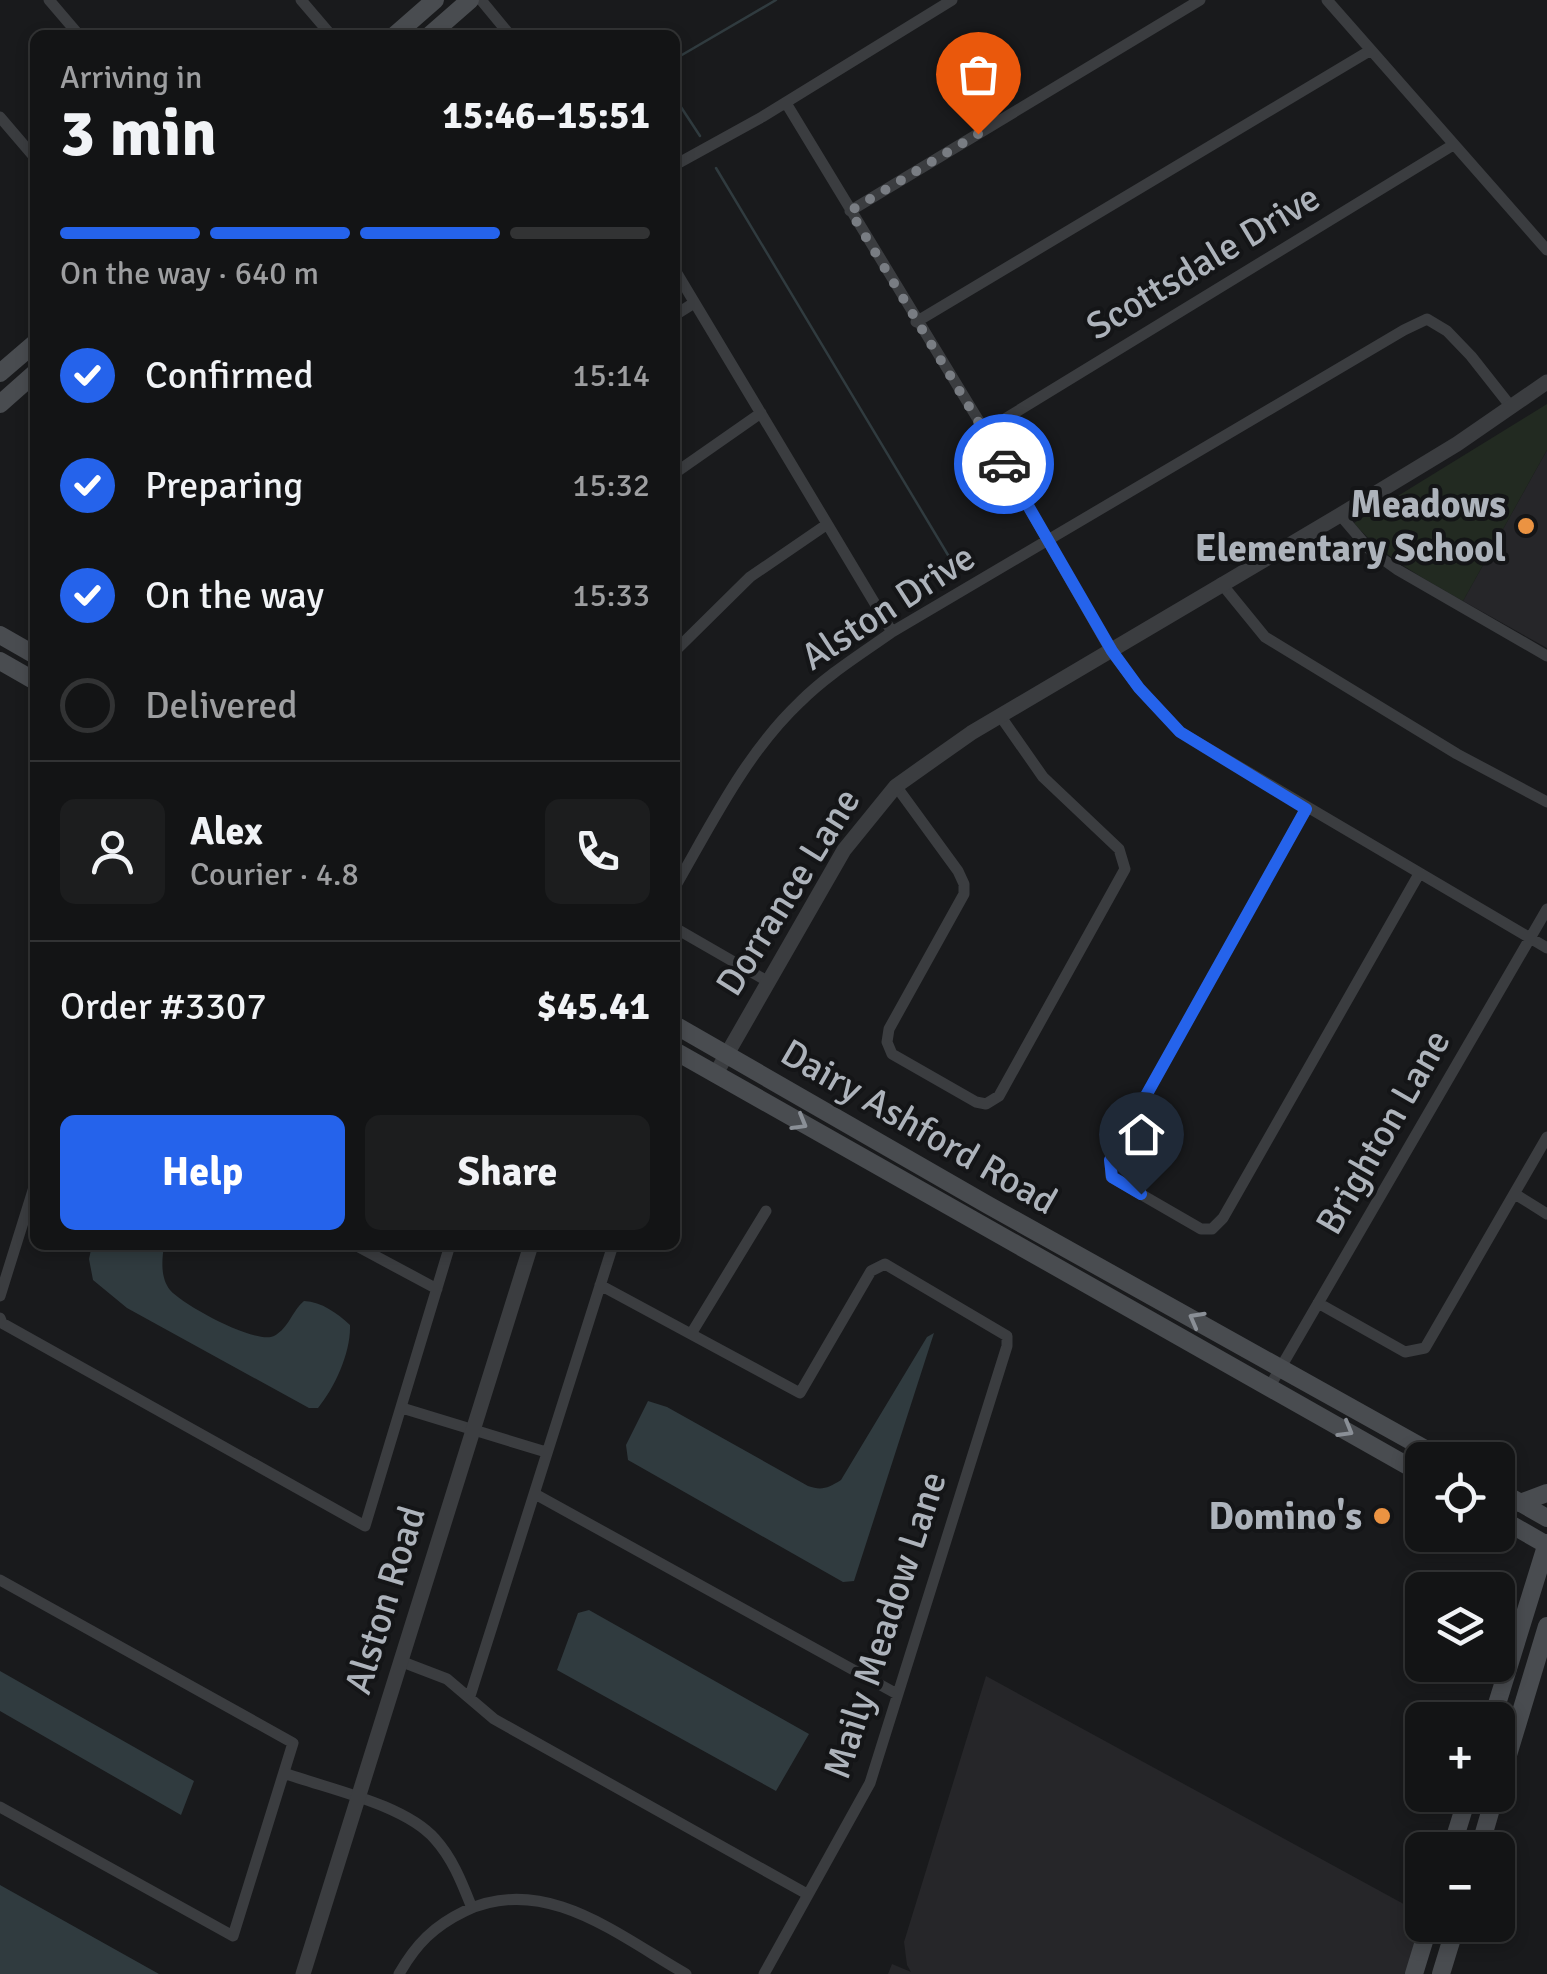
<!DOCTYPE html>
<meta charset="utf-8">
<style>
body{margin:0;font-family:Signika,sans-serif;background:#1c1d1e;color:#f1f3f6;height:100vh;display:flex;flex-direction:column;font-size:38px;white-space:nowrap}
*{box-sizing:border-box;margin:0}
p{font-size:32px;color:#9d9ea0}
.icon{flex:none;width:55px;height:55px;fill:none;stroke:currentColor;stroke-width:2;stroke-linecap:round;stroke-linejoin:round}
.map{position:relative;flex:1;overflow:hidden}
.side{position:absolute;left:30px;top:30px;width:650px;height:1220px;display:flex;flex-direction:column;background:#131415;border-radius:15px;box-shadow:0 5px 15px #0003,0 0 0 2px #323334}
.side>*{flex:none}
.tools{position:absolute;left:1405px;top:1442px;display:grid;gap:20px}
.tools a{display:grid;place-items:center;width:110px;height:110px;border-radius:15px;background:#131415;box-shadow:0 5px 15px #0003,0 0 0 2px #323334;font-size:50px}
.pin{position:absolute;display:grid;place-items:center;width:85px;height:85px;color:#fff;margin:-102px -42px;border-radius:50% 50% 50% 0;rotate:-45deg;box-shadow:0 0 10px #0007}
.pin .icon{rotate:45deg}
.courier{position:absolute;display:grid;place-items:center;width:100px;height:100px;margin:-50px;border:8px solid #2563eb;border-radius:50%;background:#fff;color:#222;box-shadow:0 2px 12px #0007}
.summary em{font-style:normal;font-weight:700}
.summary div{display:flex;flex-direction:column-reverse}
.summary{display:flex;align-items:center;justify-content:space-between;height:170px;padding:0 30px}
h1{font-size:65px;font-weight:700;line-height:75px}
.bar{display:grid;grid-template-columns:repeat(4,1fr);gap:15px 10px;align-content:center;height:120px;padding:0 30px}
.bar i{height:12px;border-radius:8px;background:#323334}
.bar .active{background:#2563eb}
.bar p{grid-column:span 4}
.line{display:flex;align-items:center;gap:25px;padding:0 30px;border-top:2px solid #323334}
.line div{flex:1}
.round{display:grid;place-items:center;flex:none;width:105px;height:105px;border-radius:15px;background:#1c1d1e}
ol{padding:0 30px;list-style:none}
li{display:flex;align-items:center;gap:30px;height:110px}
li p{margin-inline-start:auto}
li .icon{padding:10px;border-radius:50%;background:#2563eb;color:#fff;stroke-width:4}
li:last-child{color:#9d9ea0}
li i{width:55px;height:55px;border:5px solid #323334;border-radius:50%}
.cta{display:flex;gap:20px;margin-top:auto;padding:20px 30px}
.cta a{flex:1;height:115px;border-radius:15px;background:#2563eb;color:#fff;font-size:40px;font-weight:700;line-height:115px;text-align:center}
.cta a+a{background:#1c1d1e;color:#f1f3f6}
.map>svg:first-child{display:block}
.built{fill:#262629}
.green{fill:#222a21}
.water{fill:#303b3f}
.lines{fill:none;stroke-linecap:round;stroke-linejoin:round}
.stream{stroke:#303b3f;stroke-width:2.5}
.minor{stroke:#3b3d40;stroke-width:11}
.tertiary{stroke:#3b3d40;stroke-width:15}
.secondary{stroke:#494c50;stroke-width:18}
.oneway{stroke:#8a8f96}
.done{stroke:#797d83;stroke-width:10;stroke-dasharray:0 18}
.route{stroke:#2563eb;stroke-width:12}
.poi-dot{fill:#eb9342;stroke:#141517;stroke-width:4}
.labels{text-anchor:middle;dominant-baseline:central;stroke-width:8;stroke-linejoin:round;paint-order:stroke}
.street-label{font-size:38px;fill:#adb3bb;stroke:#141517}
.poi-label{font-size:38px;font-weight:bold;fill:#adb3bb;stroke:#141517;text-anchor:end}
</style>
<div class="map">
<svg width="1547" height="1974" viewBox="0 0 1547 1974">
<rect width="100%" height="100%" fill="#191a1c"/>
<path class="built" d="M1547,450V648L1463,601Z
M986,1676L1422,1914L1407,1974H888L892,1964L911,1972L907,1965L904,1942Z"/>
<path class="green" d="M1547,404V450L1463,601C1423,578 1384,558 1354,523Z"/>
<path class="water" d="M92,1245H164C162,1260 160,1277 170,1290C183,1305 256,1345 274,1336C289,1328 292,1311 304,1301C322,1302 337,1313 350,1325C351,1352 335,1387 318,1408H309L127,1308L93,1280L89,1259Z
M934,1333L854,1581L843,1582L628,1460L626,1445L648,1401L667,1407L808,1486C822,1491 828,1488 841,1480L927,1337Z
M589,1610L809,1734L776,1791L557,1670L578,1613Z
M0,1671L194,1781L181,1815L0,1711Z
M0,1885L159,1974H0Z"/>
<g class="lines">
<path class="stream" d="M675,59L776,0
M675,98L700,136
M716,168L951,560"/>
<path class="minor" d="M49,0L79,35
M301,0L331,35
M481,0L510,35
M1327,0L1547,250
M786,103L985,431L1111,651L1139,688L1180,732L1547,948
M0,117L35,158
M675,165L762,117L952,0
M850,211L1200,0
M675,270L892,632
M675,315L694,303
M916,322L1371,50
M985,431L1453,145
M675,473L761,413
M1340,515L1370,550L1398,570L1547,656
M1221,583L1265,637L1457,754L1547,802
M675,651L750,577L826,525
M896,786L958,871L964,884V894L889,1029L887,1042L892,1054L976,1102L986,1104L999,1096L1125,869L1119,849L1043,777L1001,717
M1306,809L1110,1160L1111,1177L1201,1229H1212L1223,1218L1419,874
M675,887C712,823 746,753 800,702C827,675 861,654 892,632L1404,330L1427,319L1447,331L1471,356L1512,408
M675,928L767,981
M1515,1194L1547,1214
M355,1245L437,1289
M239,1246L240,1245
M600,1285L800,1393L871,1271L885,1264L1007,1336V1346L870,1783L764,1974
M0,1296L35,1184
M1318,1303L1405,1352L1425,1348L1547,1137
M0,1318L2,1323L365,1526L450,1245
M691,1334L766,1211
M1270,1386L1547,909
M402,1408L546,1452
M535,1494L897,1694
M0,1580L293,1743L233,1936L0,1807
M400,1661L447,1679L494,1719L807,1894
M470,1696L613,1245
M284,1773C328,1789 404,1804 435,1839C453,1859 462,1883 472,1908
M399,1974C416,1944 434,1926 465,1911C545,1873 619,1936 686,1974"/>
<path class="tertiary" d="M715,1075L844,850L896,786L971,733L1340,515L1457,444L1547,382
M303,1974L531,1245"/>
<path class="secondary" d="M395,35L435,0
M430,35L470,0
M0,373L35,343
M0,404L35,373
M0,635L35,655
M0,661L35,681
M675,1025L988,1205L1445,1460
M675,1051L1422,1474
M1498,1490L1547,1518
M1520,1503L1547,1493
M1498,1517L1547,1545
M1492,1720L1547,1543
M1498,1788L1547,1626
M1451,1850L1468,1795
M1479,1850L1495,1795
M1414,1974L1429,1925
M1441,1974L1456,1925"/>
</g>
<defs><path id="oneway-chevron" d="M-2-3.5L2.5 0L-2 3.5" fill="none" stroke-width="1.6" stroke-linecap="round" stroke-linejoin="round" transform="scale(2.5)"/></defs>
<g class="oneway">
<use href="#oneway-chevron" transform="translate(800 1123) rotate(30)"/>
<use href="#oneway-chevron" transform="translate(1196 1319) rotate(-151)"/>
<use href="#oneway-chevron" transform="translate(1346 1430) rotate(30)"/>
</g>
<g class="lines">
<path class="done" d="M978,134L850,211L1004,464"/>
<path class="route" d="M1004,464L1112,651L1139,688L1180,732L1306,809L1110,1160L1112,1177L1141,1194"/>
</g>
<g class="poi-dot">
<circle cx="1526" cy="526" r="10"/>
<circle cx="1382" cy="1516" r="10"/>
</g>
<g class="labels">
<g class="street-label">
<text transform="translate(1203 262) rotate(-31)">Scottsdale Drive</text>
<text transform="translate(888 607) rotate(-33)">Alston Drive</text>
<text transform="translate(788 892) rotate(-58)">Dorrance Lane</text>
<text transform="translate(919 1127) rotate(30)">Dairy Ashford Road</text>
<text transform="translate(1383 1132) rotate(-60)">Brighton Lane</text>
<text transform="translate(385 1600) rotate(-73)">Alston Road</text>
<text transform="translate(885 1625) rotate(-72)">Maily Meadow Lane</text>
</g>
<g class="poi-label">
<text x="1506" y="504">Meadows<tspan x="1506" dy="44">Elementary School</tspan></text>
<text x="1362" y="1516">Domino's</text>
</g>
</g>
</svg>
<div class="tools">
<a><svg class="icon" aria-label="locate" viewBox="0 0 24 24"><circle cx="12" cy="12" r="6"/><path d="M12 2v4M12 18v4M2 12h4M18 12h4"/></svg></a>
<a><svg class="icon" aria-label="layers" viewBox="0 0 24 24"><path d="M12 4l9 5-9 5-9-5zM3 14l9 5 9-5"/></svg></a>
<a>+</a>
<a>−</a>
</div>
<div class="pin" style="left:978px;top:134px;background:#ea580c"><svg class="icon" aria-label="bag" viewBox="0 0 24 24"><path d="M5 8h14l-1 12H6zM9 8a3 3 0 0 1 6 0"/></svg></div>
<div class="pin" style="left:1141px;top:1194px;background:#1f2937"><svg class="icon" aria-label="home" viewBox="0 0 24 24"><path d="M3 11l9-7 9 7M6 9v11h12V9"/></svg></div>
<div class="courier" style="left:1004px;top:464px"><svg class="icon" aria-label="car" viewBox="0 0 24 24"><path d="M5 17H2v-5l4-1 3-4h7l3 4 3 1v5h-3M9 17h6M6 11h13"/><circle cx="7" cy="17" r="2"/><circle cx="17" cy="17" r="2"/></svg></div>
<section class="side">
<div class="summary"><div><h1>3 min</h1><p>Arriving in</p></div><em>15:46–15:51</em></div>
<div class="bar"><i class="active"></i><i class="active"></i><i class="active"></i><i></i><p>On the way · 640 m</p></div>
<ol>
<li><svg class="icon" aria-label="check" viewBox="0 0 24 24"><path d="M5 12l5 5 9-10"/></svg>Confirmed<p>15:14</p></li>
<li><svg class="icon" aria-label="check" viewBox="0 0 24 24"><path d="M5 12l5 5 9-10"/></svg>Preparing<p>15:32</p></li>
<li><svg class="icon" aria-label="check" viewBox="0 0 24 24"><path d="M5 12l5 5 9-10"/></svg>On the way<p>15:33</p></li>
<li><i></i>Delivered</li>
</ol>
<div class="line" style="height:180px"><a class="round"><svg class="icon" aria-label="person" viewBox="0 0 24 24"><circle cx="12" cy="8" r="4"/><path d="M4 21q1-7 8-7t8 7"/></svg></a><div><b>Alex</b><p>Courier · 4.8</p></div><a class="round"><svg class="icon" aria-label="phone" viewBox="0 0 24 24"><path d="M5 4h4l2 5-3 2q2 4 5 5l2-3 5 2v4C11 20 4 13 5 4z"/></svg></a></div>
<div class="line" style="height:130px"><div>Order #3307</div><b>$45.41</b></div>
<div class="cta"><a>Help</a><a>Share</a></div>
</section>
</div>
